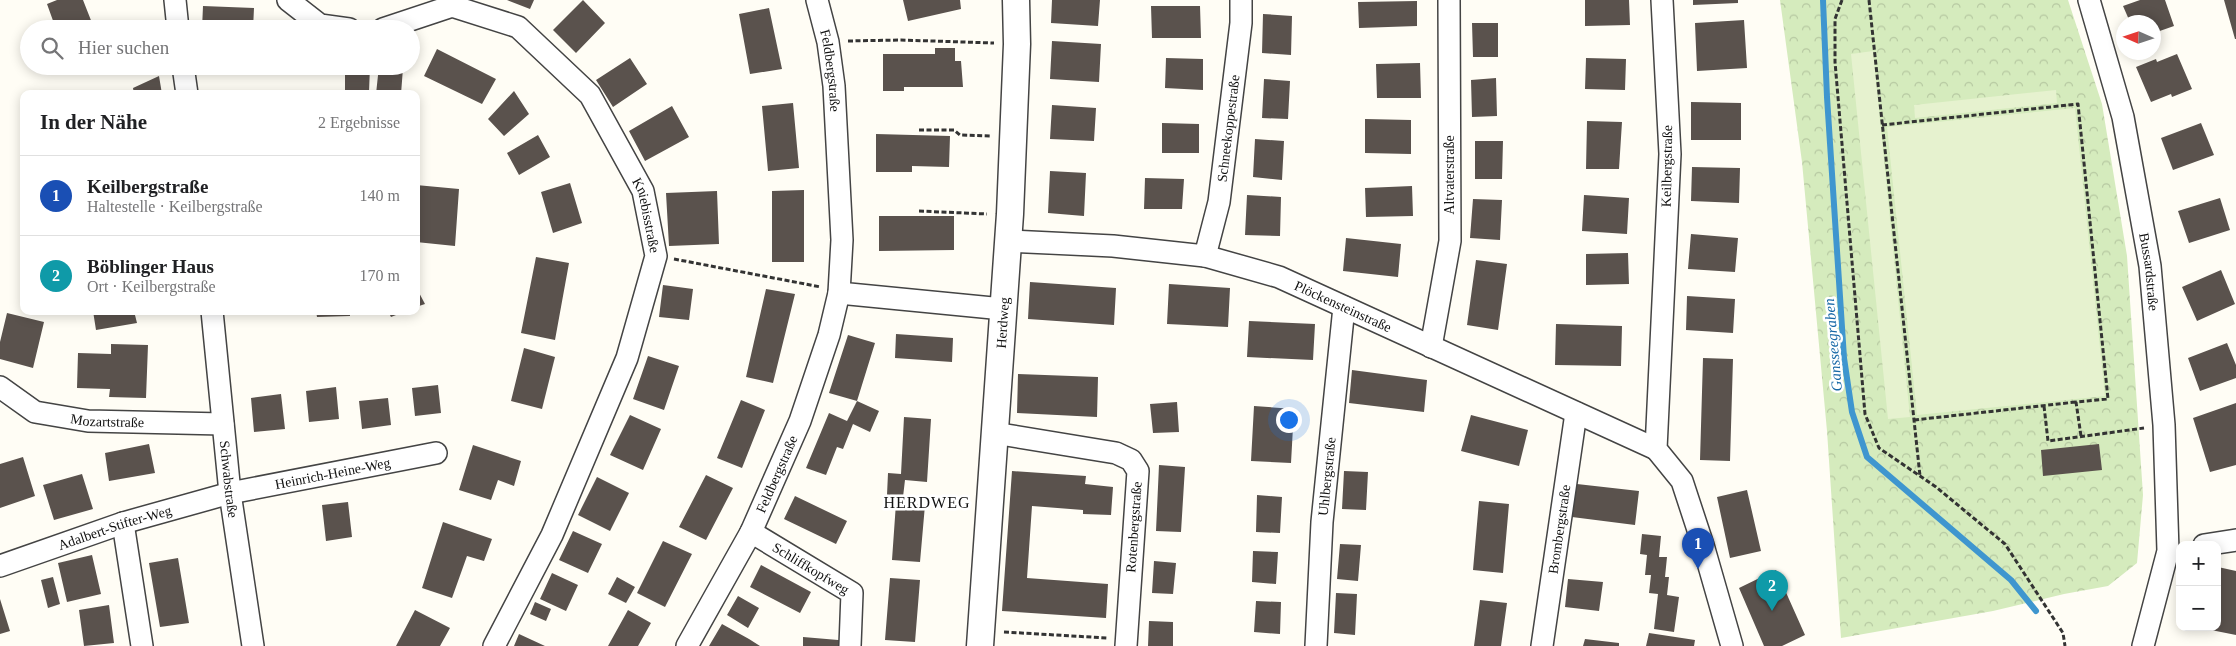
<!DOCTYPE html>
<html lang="de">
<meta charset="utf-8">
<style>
:root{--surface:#fff;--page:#f2f2f2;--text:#202124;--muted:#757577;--line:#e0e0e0;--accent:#b45309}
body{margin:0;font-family:"Times New Roman",serif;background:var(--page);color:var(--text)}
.controls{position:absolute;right:15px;bottom:15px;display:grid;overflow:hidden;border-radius:10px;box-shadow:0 2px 12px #0003}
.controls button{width:45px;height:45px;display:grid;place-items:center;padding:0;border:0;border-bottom:1px solid var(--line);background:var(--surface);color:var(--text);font:25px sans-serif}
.compass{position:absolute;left:2116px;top:15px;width:45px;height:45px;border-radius:50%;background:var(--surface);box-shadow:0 2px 12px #0003;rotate:273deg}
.you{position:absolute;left:1288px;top:419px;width:18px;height:18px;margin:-12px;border:4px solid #fff;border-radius:50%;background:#1a73e8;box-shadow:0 0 0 8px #1a73e833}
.badge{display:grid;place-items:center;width:32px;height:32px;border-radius:50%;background:var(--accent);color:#fff;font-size:16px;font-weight:700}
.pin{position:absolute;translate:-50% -41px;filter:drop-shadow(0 1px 2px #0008)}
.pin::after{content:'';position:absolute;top:26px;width:18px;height:15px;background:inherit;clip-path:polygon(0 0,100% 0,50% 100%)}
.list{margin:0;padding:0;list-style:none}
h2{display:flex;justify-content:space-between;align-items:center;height:65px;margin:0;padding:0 20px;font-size:21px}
h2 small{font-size:16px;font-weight:400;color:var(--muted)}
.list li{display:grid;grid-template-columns:32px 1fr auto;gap:15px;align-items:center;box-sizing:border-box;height:80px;padding:0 20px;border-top:1px solid var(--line)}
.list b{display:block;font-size:19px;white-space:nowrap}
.list p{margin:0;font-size:16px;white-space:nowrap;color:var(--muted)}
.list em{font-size:16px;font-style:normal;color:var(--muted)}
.icon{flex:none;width:28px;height:28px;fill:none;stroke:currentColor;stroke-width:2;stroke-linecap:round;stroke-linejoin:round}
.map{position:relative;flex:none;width:2236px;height:646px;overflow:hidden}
.search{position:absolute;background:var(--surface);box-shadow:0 2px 12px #0003;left:20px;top:20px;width:400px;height:55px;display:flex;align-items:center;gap:12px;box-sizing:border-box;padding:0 18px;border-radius:28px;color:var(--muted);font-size:19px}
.panel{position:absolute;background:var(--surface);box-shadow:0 2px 12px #0003;left:20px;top:90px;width:400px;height:225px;border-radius:10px}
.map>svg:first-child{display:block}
.park{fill:url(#park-crowns)}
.pitch{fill:#e6f2cf}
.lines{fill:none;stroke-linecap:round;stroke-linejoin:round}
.stream{stroke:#3f96cf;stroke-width:6}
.building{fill:#5a524d}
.minor-casing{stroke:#444;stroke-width:24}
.tertiary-casing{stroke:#444;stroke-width:29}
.path{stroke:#333;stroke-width:3;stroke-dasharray:5 2.5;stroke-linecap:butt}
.minor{stroke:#fff;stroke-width:21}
.tertiary{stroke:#fff;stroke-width:26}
.labels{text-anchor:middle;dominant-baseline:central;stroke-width:5;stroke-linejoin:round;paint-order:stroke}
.street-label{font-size:14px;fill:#111;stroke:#fff}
.water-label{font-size:15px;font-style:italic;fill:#1768a6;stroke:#fff}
.quarter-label{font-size:16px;letter-spacing:1px;fill:#111;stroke:#fff}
</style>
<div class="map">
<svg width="2236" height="646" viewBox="0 0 2236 646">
<defs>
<pattern id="park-crowns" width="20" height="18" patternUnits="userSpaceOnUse" patternTransform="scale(1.25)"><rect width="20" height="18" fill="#d5ebbd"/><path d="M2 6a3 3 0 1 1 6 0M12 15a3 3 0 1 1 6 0" fill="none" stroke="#b6c8a1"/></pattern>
</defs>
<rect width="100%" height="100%" fill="#fffdf5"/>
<!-- park -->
<path class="park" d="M 1780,0 L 2068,0 L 2102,104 L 2127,256 L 2143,495 L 2137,563 L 2108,586 L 2064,594 L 1993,611 L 1841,638 L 1827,431 L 1802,162 Z"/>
<!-- pitch -->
<path class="pitch" d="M 1873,51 L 1910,417 L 1888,419 L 1851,54 Z
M 2056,90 L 2057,103 L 1915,118 L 1914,105 Z
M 2075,108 L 2105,396 L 1917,415 L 1887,127 Z"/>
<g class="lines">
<!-- stream -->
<path class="stream" d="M 1823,0 L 1827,97 L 1844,358 L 1852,412 L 1867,457 L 2011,580 L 2036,611"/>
</g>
<!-- building -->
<path class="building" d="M 57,0 L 83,0 L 94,28 L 56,29 L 47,4 Z
M 507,0 L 534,0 L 530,9 Z
M 583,0 L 605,23 L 576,53 L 553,30 Z
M 903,0 L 960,0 L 961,9 L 908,21 Z
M 1052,0 L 1100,0 L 1098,26 L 1051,23 Z
M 1585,0 L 1629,0 L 1630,25 L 1585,26 Z
M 1693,0 L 1738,0 L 1738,3 L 1693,5 Z
M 2140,0 L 2165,0 L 2174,26 L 2154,33 L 2154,22 L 2130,22 L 2123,6 Z
M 2224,0 L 2236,0 L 2236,39 L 2235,39 Z
M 1417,1 L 1417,26 L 1359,28 L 1358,2 Z
M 203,6 L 254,8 L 253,29 L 202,29 Z
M 1151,6 L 1200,6 L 1201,38 L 1152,38 Z
M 769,8 L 782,69 L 750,74 L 739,14 Z
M 1263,14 L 1292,16 L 1291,55 L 1262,53 Z
M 1744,20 L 1747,68 L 1697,71 L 1695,23 Z
M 1472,23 L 1498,23 L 1498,57 L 1473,57 Z
M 1052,41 L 1101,44 L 1099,82 L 1050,79 Z
M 935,48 L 955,48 L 955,61 L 961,61 L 963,87 L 904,87 L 904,91 L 883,91 L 883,54 L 935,54 Z
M 437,49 L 496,79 L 482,104 L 424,76 Z
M 2177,54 L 2192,89 L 2172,97 L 2171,94 L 2151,102 L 2136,67 L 2156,59 L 2157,62 Z
M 630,58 L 647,84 L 613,107 L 596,80 Z
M 1166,58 L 1203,59 L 1203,90 L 1165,88 Z
M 1586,58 L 1626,59 L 1625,90 L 1585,89 Z
M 1420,63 L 1421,98 L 1377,98 L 1376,64 Z
M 282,66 L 314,66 L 312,74 Z
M 345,66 L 370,66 L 369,92 L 345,91 Z
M 379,66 L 403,68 L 401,94 L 376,94 Z
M 159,76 L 162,94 L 134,94 L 133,88 Z
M 1496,78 L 1497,116 L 1472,117 L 1471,80 Z
M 1264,79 L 1290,81 L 1288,119 L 1262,118 Z
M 514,91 L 529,114 L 504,136 L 488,119 Z
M 1691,102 L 1741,103 L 1741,140 L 1691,140 Z
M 793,103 L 799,168 L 768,171 L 762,106 Z
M 1052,105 L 1096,108 L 1094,141 L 1050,139 Z
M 672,106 L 689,137 L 645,161 L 629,131 Z
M 1365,119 L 1411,120 L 1411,154 L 1365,153 Z
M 1587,121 L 1622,122 L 1619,169 L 1586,169 Z
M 1162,123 L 1199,124 L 1199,153 L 1162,153 Z
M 2201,123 L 2214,155 L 2173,170 L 2161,138 Z
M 876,134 L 950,136 L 949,167 L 912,166 L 912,172 L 876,172 Z
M 538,135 L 550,157 L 519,175 L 507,153 Z
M 1255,139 L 1284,141 L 1282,180 L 1253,177 Z
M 1475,141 L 1503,141 L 1502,179 L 1475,179 Z
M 1692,167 L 1740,168 L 1739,203 L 1691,201 Z
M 1050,171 L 1086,173 L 1084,216 L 1048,213 Z
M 1145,178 L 1184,179 L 1182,209 L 1144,209 Z
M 570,183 L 582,223 L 553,233 L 541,192 Z
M 416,185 L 459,189 L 455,246 L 416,242 Z
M 1412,186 L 1413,216 L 1366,217 L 1365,188 Z
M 804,190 L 804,262 L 772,262 L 772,191 Z
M 717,191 L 719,244 L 669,246 L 666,193 Z
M 1247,195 L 1281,197 L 1280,236 L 1245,235 Z
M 1584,195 L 1629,198 L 1627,234 L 1582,231 Z
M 2220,198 L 2230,230 L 2189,243 L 2178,211 Z
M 1473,199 L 1502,200 L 1500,240 L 1470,238 Z
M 879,216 L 954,216 L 954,250 L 879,251 Z
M 1691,234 L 1738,238 L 1735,272 L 1688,269 Z
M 1346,238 L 1401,244 L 1398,277 L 1343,271 Z
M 1628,253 L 1629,284 L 1586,285 L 1586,254 Z
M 536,257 L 569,263 L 555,340 L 521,333 Z
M 1476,260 L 1507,264 L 1498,330 L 1467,325 Z
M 2221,270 L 2235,304 L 2197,321 L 2182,287 Z
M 1030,282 L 1116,288 L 1114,325 L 1028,319 Z
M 1169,284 L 1230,288 L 1228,327 L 1167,324 Z
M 663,285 L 693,289 L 689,320 L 659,317 Z
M 416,287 L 425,304 L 416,307 Z
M 766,289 L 795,294 L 773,383 L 746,377 Z
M 1687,296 L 1735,299 L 1733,333 L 1686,330 Z
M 93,311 L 134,311 L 137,323 L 96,330 Z
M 316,311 L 350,311 L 350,316 L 317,317 Z
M 388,311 L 406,311 L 391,317 Z
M 7,313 L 44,322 L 33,368 L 0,359 L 0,342 Z
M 1249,321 L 1315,324 L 1313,360 L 1247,357 Z
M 1556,324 L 1622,326 L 1621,366 L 1555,365 Z
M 896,334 L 953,338 L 952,362 L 895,358 Z
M 848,335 L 875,343 L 857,401 L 829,393 Z
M 2227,343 L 2236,365 L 2236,378 L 2200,391 L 2188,358 Z
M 111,344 L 148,345 L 146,398 L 109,397 L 110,389 L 77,388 L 78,353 L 111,354 Z
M 524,348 L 555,357 L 542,409 L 511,401 Z
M 648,356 L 679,366 L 664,410 L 633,399 Z
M 1703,358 L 1733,359 L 1730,461 L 1700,460 Z
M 1352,370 L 1427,380 L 1424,412 L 1349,403 Z
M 1018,374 L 1098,377 L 1097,417 L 1017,413 Z
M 438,385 L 441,413 L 415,416 L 412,388 Z
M 336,387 L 339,419 L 309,422 L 306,391 Z
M 281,394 L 285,429 L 254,432 L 251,398 Z
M 388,398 L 391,425 L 362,429 L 359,401 Z
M 741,400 L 765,410 L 742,468 L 717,458 Z
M 857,401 L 879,411 L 870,432 L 853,424 L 843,449 L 837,447 L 826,475 L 806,468 L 829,413 L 847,421 Z
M 1177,402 L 1179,432 L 1153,433 L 1150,404 Z
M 2236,403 L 2236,465 L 2210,472 L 2193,418 Z
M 1254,406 L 1294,409 L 1291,463 L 1251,461 Z
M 630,415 L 661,429 L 643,470 L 610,455 Z
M 1471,415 L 1528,430 L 1519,466 L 1461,451 Z
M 904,417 L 931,419 L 927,482 L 905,480 L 903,497 L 887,495 L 888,473 L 901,474 Z
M 149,444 L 155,473 L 109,481 L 105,453 Z
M 2099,444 L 2102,470 L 2043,476 L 2041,450 Z
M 473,445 L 521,461 L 514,486 L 498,480 L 491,500 L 459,490 Z
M 23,457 L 35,496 L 0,508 L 0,464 Z
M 1159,465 L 1185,467 L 1181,532 L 1156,531 Z
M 1012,471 L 1086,476 L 1085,484 L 1113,487 L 1111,515 L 1083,514 L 1083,510 L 1032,506 L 1027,578 L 1108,584 L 1106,618 L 1002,611 Z
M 1344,471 L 1368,472 L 1366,510 L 1342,509 Z
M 82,474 L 93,509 L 54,520 L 43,485 Z
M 706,475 L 733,488 L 706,540 L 679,527 Z
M 597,477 L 629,493 L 610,531 L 578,515 Z
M 1577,484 L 1639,491 L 1635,525 L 1572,517 Z
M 1747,490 L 1761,551 L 1730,558 L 1717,497 Z
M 1257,495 L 1282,497 L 1280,533 L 1256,532 Z
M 795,496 L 847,521 L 836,544 L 784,519 Z
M 1479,501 L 1509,504 L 1503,573 L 1473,570 Z
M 348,502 L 352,537 L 326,541 L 322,505 Z
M 896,503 L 925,505 L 920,562 L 892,560 Z
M 443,522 L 492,539 L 484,561 L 467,556 L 452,598 L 422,588 Z
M 573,531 L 602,544 L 588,573 L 559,560 Z
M 1642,534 L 1661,536 L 1659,557 L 1667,557 L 1665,577 L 1669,577 L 1667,595 L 1679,597 L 1674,632 L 1654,629 L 1658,594 L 1649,593 L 1651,575 L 1645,575 L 1647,555 L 1640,554 Z
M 663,541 L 692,554 L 665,607 L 637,593 Z
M 1340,544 L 1361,545 L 1358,581 L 1337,579 Z
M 1253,551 L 1278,552 L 1276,584 L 1252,582 Z
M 92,555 L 101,594 L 67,602 L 58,563 Z
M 178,558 L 189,623 L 160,627 L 149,563 Z
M 1154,561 L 1176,563 L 1173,594 L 1152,593 Z
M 761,565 L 811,592 L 800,613 L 750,587 Z
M 2218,567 L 2236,571 L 2236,635 L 2206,629 L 2206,627 L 2217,627 Z
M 1776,570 L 1805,635 L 1782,646 L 1764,646 L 1739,588 Z
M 552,573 L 578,585 L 566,611 L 540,599 Z
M 53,577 L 60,604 L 48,608 L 41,580 Z
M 617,577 L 635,587 L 626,603 L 608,594 Z
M 890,578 L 920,580 L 915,642 L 885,640 Z
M 1568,579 L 1603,582 L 1599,611 L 1565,607 Z
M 1336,593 L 1357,594 L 1355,635 L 1334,633 Z
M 738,596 L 759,608 L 748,628 L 727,615 Z
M 0,599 L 10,631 L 0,634 Z
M 1480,600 L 1507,603 L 1501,646 L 1474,646 Z
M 1256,601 L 1281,602 L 1280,634 L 1254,632 Z
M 535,602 L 551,609 L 546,621 L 530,614 Z
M 109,605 L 114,643 L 84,646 L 79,610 Z
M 415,610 L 450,628 L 440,646 L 396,646 Z
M 628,610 L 651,623 L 638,646 L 608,646 Z
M 1149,621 L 1173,622 L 1173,646 L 1148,646 Z
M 722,624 L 749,639 L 760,646 L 709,646 Z
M 1649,633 L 1695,640 L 1694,646 L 1646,646 Z
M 519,634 L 545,646 L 514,646 Z
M 803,637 L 850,641 L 849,646 L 803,646 Z
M 1585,639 L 1619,643 L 1619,646 L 1583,646 Z"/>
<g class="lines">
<!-- minor casing -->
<g class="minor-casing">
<g id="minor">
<path d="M 175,0 L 178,29"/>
<path d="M 288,0 L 320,25 L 349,29"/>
<path id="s1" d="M 817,0 L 828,42 L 834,86 L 842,240 L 839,293 L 1003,309"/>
<path d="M 1662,0 L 1670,154 L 1656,449 L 1682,481 L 1703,545 L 1732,646"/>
<path id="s2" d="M 2089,0 L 2123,117 L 2150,266 L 2164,425 L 2168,551 L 2143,646"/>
<path id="s3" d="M 383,29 L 452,6 L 518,27 L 590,95 L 643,191 L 656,256 L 627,358 L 552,535 L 494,646"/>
<path d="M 183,66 L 187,94"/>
<path id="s4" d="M 1008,241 L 1113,246 L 1205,256 L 1279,277 L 1656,449"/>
<path id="s5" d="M 1205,256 L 1219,202 L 1241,23 L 1241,0"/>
<path id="s6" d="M 212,311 L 230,493 L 253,646"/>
<path d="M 1431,347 L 1450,241 L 1449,0"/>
<path id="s7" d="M 0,387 L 35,412 L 88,421 L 223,424"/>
<path d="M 994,433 L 1116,453 L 1131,460 L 1138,471 L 1126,646"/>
<path d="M 123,523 L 142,646"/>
<path id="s8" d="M 751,532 L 852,593 L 850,646"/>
<path d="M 2204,545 L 2236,540"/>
<path id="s9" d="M 0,566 L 123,523 L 230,493 L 436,453"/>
<path id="s10" d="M 687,646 L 751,532 L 800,421 L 829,335 L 839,293"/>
<path id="s11" d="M 1316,646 L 1322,522 L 1344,307"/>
<path id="s12" d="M 1542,646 L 1576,413"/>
</g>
</g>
<!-- tertiary casing -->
<g class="tertiary-casing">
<g id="tertiary">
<path id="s13" d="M 980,646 L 1010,214 L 1017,44 L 1016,0"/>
</g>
</g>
<!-- path -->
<path class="path" d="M 1842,0 L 1835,19 L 1835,62 L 1865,414 L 1879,448 L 1936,487 L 2005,544 L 2063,633 L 2065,646
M 1869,0 L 1920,476
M 848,41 L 901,40 L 994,43
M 1882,125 L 2078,104 L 2108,399 L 2076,402 L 2081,436
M 919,130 L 954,130 L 960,135 L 991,136
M 919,211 L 987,214
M 674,259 L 821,287
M 2044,406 L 2048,441 L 2144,428
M 1914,420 L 2076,402
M 1004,632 L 1107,638"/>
<!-- minor -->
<use href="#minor" class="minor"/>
<!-- tertiary -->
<use href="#tertiary" class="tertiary"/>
</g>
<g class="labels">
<!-- street labels -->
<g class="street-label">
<text stroke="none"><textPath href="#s1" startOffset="72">Feldbergstraße</textPath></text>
<text stroke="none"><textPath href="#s5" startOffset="130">Schneekoppestraße</textPath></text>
<text transform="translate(1667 166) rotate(-89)">Keilbergstraße</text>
<text transform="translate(1449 175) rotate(-90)">Altvaterstraße</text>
<text stroke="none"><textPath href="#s3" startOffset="375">Kniebisstraße</textPath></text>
<text stroke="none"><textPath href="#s2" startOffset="279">Bussardstraße</textPath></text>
<text stroke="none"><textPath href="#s4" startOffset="345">Plöckensteinstraße</textPath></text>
<text stroke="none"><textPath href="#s13" startOffset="324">Herdweg</textPath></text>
<text stroke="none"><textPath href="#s7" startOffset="116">Mozartstraße</textPath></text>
<text stroke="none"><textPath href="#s9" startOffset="346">Heinrich-Heine-Weg</textPath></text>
<text stroke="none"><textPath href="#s10" startOffset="194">Feldbergstraße</textPath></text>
<text stroke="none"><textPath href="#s11" startOffset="170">Uhlbergstraße</textPath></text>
<text stroke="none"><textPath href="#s6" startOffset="169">Schwabstraße</textPath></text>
<text transform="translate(1134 527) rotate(-86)">Rotenbergstraße</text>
<text stroke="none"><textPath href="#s9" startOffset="121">Adalbert-Stifter-Weg</textPath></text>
<text stroke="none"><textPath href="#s12" startOffset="118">Brombergstraße</textPath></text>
<text stroke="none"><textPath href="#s8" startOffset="70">Schliffkopfweg</textPath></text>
</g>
<!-- water labels -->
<g class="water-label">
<text transform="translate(1833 345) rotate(-95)">Gansseegraben</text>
</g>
<!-- quarter labels -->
<g class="quarter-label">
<text x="927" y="502">HERDWEG</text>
</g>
</g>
</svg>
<div class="controls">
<button>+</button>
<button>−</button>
</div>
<svg class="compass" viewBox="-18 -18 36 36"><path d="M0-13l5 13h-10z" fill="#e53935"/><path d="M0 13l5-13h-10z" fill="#757577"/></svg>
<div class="you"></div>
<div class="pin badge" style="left:1698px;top:569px;background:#1a4fb4">1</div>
<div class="pin badge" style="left:1772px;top:611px;background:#0f9aa8">2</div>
<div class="search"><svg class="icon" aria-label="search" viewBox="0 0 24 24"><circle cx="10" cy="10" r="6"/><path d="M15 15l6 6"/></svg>Hier suchen</div>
<section class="panel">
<h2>In der Nähe<small>2 Ergebnisse</small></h2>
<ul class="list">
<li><span class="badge" style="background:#1a4fb4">1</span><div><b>Keilbergstraße</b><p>Haltestelle · Keilbergstraße</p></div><em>140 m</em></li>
<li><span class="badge" style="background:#0f9aa8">2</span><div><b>Böblinger Haus</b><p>Ort · Keilbergstraße</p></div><em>170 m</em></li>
</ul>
</section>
</div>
